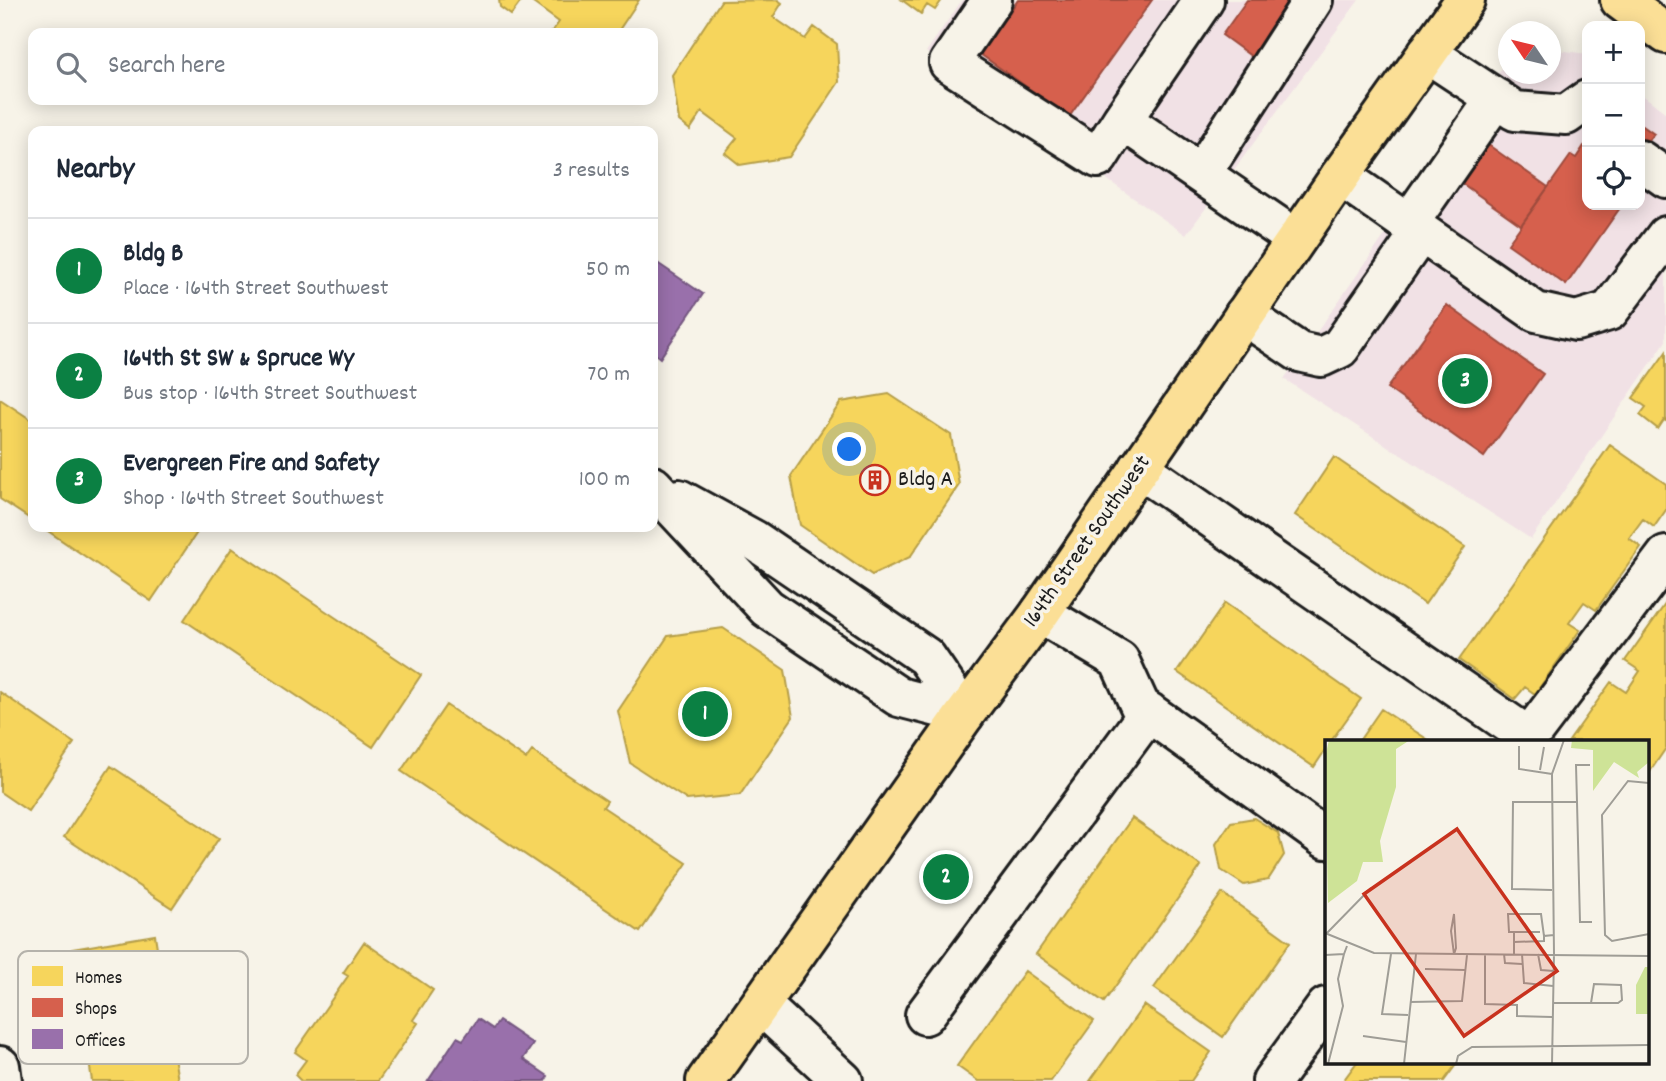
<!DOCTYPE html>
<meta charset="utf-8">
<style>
:root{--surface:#fff;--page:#f2f2f3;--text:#1f2937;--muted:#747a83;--line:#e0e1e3;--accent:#0b8043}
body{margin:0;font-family:Dekko,sans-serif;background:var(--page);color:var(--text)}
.controls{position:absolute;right:21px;top:21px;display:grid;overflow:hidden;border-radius:14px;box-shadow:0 4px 18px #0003}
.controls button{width:63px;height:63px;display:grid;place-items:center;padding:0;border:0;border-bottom:2px solid var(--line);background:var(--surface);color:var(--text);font:35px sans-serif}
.compass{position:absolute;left:1498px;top:21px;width:63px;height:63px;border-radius:50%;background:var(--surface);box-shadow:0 4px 18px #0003;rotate:305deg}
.you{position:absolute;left:850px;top:450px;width:24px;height:24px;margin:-18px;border:5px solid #fff;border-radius:50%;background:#1a73e8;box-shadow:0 0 0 10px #1a73e833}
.badge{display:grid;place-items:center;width:46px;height:46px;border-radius:50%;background:var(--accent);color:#fff;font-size:23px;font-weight:700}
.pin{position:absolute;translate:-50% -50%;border:4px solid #fff;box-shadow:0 2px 7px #0006}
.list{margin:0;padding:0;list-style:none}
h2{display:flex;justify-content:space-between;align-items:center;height:91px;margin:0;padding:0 28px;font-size:30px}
h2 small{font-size:23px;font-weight:400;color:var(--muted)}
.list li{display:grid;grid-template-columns:46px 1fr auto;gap:21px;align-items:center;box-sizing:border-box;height:105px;padding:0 28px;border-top:2px solid var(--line)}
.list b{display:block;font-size:26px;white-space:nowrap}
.list p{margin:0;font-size:23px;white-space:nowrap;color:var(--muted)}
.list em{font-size:23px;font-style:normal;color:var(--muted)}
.icon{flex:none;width:38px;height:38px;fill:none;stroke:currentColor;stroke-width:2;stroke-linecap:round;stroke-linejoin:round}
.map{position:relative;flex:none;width:1666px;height:1081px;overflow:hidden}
.search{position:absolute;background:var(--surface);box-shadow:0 4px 18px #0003;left:28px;top:28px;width:630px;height:77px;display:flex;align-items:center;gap:18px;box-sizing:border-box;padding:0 24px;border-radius:14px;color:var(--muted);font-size:26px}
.panel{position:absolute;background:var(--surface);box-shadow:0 4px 18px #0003;left:28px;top:126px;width:630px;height:406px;border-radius:14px}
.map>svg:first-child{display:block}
.built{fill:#f1e1e5}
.homes{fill:#f6d55c;stroke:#b59e49;stroke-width:2}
.shops{fill:#d6604d;stroke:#9e4c3e;stroke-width:2}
.offices{fill:#9970ab;stroke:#745780;stroke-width:2}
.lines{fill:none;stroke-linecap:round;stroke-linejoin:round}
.minor-casing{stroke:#1c1c1c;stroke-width:44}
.major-casing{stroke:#1c1c1c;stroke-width:44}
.minor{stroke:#f7f3e8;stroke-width:38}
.major{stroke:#fbdf96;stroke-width:38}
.labels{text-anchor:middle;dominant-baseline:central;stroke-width:7;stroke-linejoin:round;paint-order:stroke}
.poi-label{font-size:23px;fill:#1c1c1c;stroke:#f7f3e8;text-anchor:start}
.street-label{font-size:23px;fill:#1c1c1c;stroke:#f7f3e8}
.inset-road{fill:none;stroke:#9f9d96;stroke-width:2}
.view{fill:#c8321e;fill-opacity:0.15;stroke:#c8321e;stroke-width:3.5}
.inset-edge{fill:none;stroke:#1c1c1c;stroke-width:3.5}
.key{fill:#f7f3e8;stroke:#b5b2ab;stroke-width:2}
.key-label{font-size:19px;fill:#1c1c1c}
</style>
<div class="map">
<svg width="1666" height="1081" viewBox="0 0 1666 1081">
<rect width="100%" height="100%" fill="#f7f3e8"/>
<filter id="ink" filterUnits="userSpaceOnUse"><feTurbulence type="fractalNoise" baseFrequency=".0143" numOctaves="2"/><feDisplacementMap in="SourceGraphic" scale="14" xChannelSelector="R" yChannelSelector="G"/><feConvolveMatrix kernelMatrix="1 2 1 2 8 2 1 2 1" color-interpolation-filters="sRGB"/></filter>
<g filter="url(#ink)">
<!-- built -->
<path class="built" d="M 962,0 L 1359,0 L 1186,235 L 926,52 Z
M 1551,49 L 1587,54 L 1587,205 L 1640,205 L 1640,93 L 1666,113 L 1666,341 L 1531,539 L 1284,379 L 1503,67 L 1508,64 L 1508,74 L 1550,74 Z"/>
<!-- homes -->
<path class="homes" d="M 499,0 L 522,0 L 511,15 L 500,7 Z
M 529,0 L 639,0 L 617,33 L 551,33 L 559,22 Z
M 778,0 L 782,3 L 773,17 L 805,39 L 814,27 L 837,44 L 839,82 L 789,157 L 740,165 L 725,153 L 737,138 L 702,112 L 690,130 L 679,121 L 672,75 L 721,1 Z
M 902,0 L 942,0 L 935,10 L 927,5 L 921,14 Z
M 1666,352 L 1666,421 L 1664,420 L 1658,429 L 1640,415 L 1646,407 L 1633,398 Z
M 889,394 L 951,435 L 959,485 L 910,557 L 872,575 L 800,525 L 791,476 L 841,402 Z
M 0,399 L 33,421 L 33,521 L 0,499 Z
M 1610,445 L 1666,484 L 1666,510 L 1654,527 L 1643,519 L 1629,538 L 1641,547 L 1596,610 L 1584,602 L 1569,623 L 1580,630 L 1535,694 L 1525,687 L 1515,699 L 1459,660 Z
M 1334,457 L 1465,547 L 1425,604 L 1295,515 Z
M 42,527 L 191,527 L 198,531 L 151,601 Z
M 232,548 L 421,675 L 373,747 L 184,620 Z
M 1225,603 L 1361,699 L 1331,741 L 1326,741 L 1326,749 L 1314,767 L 1177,672 Z
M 1666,603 L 1666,748 L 1647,776 L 1647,741 L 1569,741 L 1611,682 L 1626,692 L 1640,671 L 1625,661 Z
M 723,628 L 785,670 L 793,717 L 740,795 L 687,800 L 630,763 L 618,711 L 668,636 Z
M 0,692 L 74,743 L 28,811 L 0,792 Z
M 446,705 L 526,759 L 532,751 L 607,801 L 603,807 L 687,863 L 640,932 L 401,771 Z
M 1381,709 L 1430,741 L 1359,741 Z
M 111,766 L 219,838 L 172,908 L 64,837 Z
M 1132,818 L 1201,866 L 1104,1002 L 1036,954 Z
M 1254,818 L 1278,833 L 1284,855 L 1268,880 L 1244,885 L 1221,870 L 1216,844 L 1231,822 Z
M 1222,893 L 1290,942 L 1223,1037 L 1154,988 Z
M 155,935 L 178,1081 L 92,1081 L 72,949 Z
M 364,942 L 433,990 L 413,1020 L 418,1023 L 378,1081 L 301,1081 L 295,1075 L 306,1060 L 295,1052 L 348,976 L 343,973 Z
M 1025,971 L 1094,1021 L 1051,1081 L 978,1081 L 957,1066 Z
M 1144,1005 L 1211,1052 L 1191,1081 L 1090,1081 Z
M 1357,1062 L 1458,1062 L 1444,1081 L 1343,1081 Z"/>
<!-- shops -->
<path class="shops" d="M 1018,0 L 1152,0 L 1069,117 L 980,54 Z
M 1247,0 L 1298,0 L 1255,59 L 1222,35 Z
M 1640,124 L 1654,134 L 1642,150 L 1640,148 Z
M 1487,144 L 1548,187 L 1521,225 L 1460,182 Z
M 1584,146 L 1587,148 L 1587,205 L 1622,205 L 1566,285 L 1508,244 L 1571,155 L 1576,158 Z
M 1447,305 L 1543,374 L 1484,457 L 1387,388 Z"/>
<!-- offices -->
<path class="offices" d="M 653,260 L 703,294 L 660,358 L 653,352 Z
M 478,1019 L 493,1029 L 499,1021 L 533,1044 L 523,1059 L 548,1076 L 545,1081 L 428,1081 L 457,1037 L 463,1040 Z"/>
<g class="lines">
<!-- minor casing -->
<g class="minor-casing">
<path id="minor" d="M 992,0 L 949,63 L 1098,158 L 1122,120
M 1204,0 L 1122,120 L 1296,239
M 1427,53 L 1515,111 L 1566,115 L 1587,100
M 1640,160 L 1666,178
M 1201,174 L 1313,0
M 1340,176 L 1536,312 L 1576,321 L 1609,311 L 1666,236
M 1409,223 L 1496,98
M 1244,315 L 1299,352 L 1321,357 L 1340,348 L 1421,232
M 1139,468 L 1529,737 L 1666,556
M 653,486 L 767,608 L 899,697 L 965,714
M 679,499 L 754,540 L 926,657 L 965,714
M 1040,613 L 1119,660 L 1140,706 L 1326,839
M 761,1005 L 843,1081
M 925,1015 L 1149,712
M 0,1066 L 2,1081
M 1272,1081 L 1326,1007"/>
</g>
<!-- major casing -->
<g class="major-casing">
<path id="major" d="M 1620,0 L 1666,34
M 706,1081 L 965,714 L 1040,613 L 1340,176 L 1465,0"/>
</g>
<!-- minor -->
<use href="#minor" class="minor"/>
<!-- major -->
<use href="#major" class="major"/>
</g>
</g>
<!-- icons -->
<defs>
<g id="building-ring" transform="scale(1.575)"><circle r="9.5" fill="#f7f3e8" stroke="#c8321e" stroke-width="1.5"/><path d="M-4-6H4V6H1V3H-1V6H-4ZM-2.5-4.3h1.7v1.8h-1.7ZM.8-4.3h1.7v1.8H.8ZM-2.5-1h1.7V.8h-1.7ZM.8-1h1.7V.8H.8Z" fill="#c8321e"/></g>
</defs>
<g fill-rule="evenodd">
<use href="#building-ring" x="875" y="480"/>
</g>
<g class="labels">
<!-- poi labels -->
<g class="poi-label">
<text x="898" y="480">Bldg A</text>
</g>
<!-- street labels -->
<g class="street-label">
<text transform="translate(1088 542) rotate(-55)">164th Street Southwest</text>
</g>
</g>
<!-- overview -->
<g transform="translate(1325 740)">
<rect width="324" height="324" fill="#f7f3e8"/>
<path d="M 4,0 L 85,0 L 71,9 L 71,47 L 55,101 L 58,122 L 38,122 L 32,141 L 3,163 L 0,18 ZM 247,0 L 324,0 L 324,22 L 312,32 L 314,38 L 289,22 L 268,51 L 268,10 L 246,8 ZM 320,227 L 324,227 L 324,274 L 311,274 L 311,245 Z" fill="#cee397"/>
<path class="inset-road" d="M 194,6 L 194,29 L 227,34M 215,30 L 219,7M 324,43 L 303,41 L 277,75 L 280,195 L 287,201 L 324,194M 252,62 L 251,25 L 265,25M 227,150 L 187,149 L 188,62 L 252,62 L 255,182 L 267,182M 129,174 L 131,208 L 129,214 L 126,191 ZM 189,192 L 184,192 L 183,174 L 216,174 L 219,196M 0,193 L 49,213 L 324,216M 1,194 L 46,148M 189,202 L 219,201 L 219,196 L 229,195M 66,214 L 57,274 L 83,275M 160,214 L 160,264 L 192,265 L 192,276 L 227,277M 179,214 L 180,223 L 197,224M 189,214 L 189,192 L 215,192M 197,214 L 199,243 L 228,246M 213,214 L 216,230 L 229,231M 229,214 L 227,34 L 239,0M 0,215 L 19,214 L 22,206M 100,229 L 140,230M 85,262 L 137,261 L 142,215M 228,263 L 293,263 L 297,260 L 296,245 L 269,244 L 266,263M 38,296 L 81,302M 3,324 L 18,266 L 13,239 L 19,214M 79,324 L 91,214M 131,324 L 133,316 L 147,307 L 324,305M 227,324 L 229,214"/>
<path class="view" d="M 132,89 L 232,231 L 139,296 L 39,154 Z"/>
<rect width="324" height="324" class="inset-edge"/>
</g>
<!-- legend -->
<rect x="18" y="951" width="230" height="113" rx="10" class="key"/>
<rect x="32" y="966" width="31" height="20" fill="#f6d55c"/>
<rect x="32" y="998" width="31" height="19" fill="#d6604d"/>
<rect x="32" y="1029" width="31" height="20" fill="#9970ab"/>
<g class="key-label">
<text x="75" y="983">Homes</text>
<text x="75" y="1014">Shops</text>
<text x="75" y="1046">Offices</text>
</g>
</svg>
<div class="controls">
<button>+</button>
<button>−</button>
<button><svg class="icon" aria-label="locate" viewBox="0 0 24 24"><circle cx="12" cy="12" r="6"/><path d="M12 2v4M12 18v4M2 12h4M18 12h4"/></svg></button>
</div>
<svg class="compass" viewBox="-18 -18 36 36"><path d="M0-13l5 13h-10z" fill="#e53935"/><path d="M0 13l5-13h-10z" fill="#747a83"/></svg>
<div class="you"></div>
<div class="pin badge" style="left:705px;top:714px">1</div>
<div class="pin badge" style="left:946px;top:877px">2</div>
<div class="pin badge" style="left:1465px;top:381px">3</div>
<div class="search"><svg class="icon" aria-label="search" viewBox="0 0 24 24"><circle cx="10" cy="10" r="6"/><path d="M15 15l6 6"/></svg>Search here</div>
<section class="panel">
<h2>Nearby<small>3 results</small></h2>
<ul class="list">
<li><span class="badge">1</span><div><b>Bldg B</b><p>Place · 164th Street Southwest</p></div><em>50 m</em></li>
<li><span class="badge">2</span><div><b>164th St SW &amp; Spruce Wy</b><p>Bus stop · 164th Street Southwest</p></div><em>70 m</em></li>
<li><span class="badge">3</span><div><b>Evergreen Fire and Safety</b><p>Shop · 164th Street Southwest</p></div><em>100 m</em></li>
</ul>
</section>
</div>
